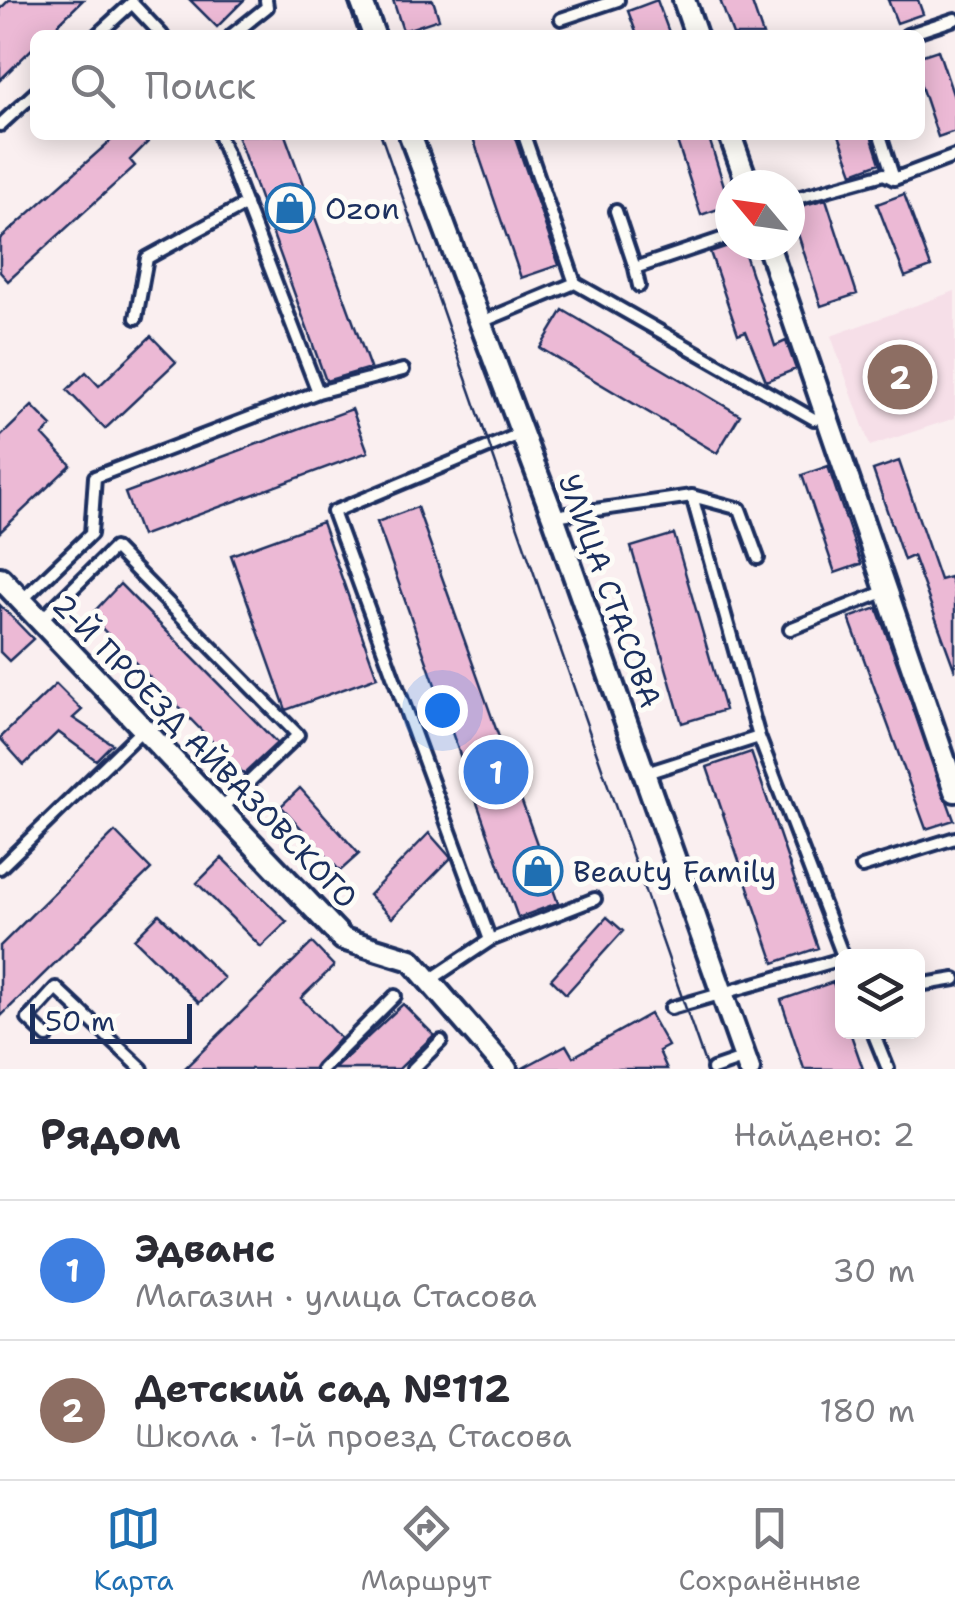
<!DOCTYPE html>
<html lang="ru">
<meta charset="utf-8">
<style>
:root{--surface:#fff;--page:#f2f2f3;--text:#2b2b33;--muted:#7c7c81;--line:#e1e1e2;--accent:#1f6fb2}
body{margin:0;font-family:"Shantell Sans",sans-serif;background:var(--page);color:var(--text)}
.controls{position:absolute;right:30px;bottom:30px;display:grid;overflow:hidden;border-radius:15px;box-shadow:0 5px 25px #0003}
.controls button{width:90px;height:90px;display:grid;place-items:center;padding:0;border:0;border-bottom:2px solid var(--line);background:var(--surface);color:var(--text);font:50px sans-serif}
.compass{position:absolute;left:715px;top:170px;width:90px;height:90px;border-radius:50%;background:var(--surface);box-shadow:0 5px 25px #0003;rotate:299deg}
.scale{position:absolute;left:30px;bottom:25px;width:162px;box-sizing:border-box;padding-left:10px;border:5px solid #1b2f5e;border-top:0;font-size:28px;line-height:35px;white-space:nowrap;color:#1b2f5e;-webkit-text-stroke:8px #fdfcf7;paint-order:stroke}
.you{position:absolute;left:442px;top:710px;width:35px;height:35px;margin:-25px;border:8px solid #fff;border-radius:50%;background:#1a73e8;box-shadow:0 0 0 15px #1a73e833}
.badge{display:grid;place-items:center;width:65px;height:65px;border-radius:50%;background:var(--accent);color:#fff;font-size:32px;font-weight:700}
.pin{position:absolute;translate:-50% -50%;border:5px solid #fff;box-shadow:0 2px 10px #0006}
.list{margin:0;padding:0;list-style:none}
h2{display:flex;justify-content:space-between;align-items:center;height:130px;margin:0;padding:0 40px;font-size:42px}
h2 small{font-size:32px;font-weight:400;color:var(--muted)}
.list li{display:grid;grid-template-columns:65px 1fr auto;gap:30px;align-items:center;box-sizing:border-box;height:140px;padding:0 40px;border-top:2px solid var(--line)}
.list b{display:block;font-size:38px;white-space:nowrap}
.list p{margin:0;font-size:32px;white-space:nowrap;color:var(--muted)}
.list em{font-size:32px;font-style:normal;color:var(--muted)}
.icon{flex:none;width:55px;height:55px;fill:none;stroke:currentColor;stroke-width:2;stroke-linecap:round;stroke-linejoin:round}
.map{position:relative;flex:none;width:955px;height:1069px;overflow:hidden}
.search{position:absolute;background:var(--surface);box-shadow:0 5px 25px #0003;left:30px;right:30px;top:30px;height:110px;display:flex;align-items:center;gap:25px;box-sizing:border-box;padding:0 35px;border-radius:15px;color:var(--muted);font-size:38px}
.sheet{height:410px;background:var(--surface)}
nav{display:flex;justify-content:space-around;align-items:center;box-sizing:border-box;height:140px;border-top:2px solid var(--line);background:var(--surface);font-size:28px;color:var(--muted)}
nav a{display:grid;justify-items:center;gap:5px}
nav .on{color:var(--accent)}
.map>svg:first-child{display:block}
.built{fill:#f6dfe8}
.building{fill:#ecb9d5;stroke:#1b2f5e;stroke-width:2.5}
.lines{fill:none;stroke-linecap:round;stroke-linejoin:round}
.service-casing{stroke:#1b2f5e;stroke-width:18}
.minor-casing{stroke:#1b2f5e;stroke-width:28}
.service{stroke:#fdfcf7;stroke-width:10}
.minor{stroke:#fdfcf7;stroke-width:20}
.tram{stroke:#1b2f5e;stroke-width:2.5}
.labels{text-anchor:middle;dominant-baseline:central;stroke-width:10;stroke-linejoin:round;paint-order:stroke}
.poi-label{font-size:30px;fill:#1b2f5e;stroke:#fdfcf7;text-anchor:start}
.street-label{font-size:30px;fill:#1b2f5e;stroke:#fdfcf7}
</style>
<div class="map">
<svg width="955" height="1069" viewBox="0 0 955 1069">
<rect width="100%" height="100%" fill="#faeff0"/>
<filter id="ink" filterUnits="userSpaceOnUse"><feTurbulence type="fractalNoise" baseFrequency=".01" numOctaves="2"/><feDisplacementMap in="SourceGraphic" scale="20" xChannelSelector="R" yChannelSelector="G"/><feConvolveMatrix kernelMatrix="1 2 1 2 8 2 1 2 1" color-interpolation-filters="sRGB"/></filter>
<g filter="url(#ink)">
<!-- built -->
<path class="built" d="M 955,291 L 955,418 L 870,446 L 831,336 Z"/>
<!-- building -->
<path class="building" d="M 9,0 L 83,0 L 47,35 L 35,35 L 35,46 L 0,80 L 0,9 Z
M 190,0 L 244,0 L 217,27 Z
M 393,0 L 433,0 L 439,19 L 403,31 Z
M 657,0 L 670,35 L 637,35 L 628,11 Z
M 720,0 L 751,0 L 763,35 L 733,35 Z
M 888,0 L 918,0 L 923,14 L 897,23 Z
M 938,50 L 955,100 L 955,131 L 938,137 L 920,83 L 920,56 Z
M 117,135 L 155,135 L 130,160 L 135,166 L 8,281 L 0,272 L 0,239 Z
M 237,135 L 285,135 L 370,368 L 326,381 Z
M 472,135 L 514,135 L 559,265 L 521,278 Z
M 675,135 L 708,135 L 730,205 L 701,215 Z
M 839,135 L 871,135 L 880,163 L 853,173 Z
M 904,194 L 931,267 L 905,277 L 877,204 Z
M 826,199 L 857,294 L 821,306 L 790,209 Z
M 731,245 L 742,245 L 775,346 L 786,341 L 796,369 L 766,381 L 746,331 L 738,334 L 710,252 Z
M 563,310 L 740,415 L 717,453 L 540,348 Z
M 151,336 L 176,362 L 105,429 L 67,390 L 86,372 L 99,386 Z
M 911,349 L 925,392 L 904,400 L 890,357 Z
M 32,406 L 52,426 L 43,435 L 71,465 L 0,532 L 0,437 Z
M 352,409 L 368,452 L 141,536 L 125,493 Z
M 899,461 L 940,580 L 950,577 L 955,593 L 955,671 L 913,556 L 904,560 L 873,470 Z
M 828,466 L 861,564 L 835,573 L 802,475 Z
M 417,507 L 558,903 L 518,918 L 377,522 Z
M 322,522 L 377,677 L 286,710 L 231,555 Z
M 674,534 L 725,710 L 682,723 L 631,547 Z
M 120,584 L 277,743 L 244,774 L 90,616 Z
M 0,605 L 33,639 L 9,661 L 0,652 Z
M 877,608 L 954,820 L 926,829 L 849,618 Z
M 56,684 L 82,710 L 73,718 L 112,744 L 96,760 L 58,732 L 24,765 L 0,738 Z
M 751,752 L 818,948 L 774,963 L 707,767 Z
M 300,788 L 359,854 L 340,871 L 281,806 Z
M 115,832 L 151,869 L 0,1017 L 0,946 Z
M 429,833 L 451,858 L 392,918 L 369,895 Z
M 222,858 L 287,922 L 261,947 L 197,883 Z
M 159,914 L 224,978 L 199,1003 L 134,939 Z
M 607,917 L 623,931 L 566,994 L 551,979 Z
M 312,943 L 334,966 L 301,998 L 340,1038 L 313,1069 L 184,1069 Z
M 833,982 L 842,1009 L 842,1032 L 850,1032 L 863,1069 L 804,1069 L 781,1000 Z
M 403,1004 L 434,1035 L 399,1069 L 334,1069 Z
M 650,1014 L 668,1046 L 659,1051 L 667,1069 L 521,1069 L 566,1045 L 573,1057 Z"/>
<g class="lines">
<!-- service casing -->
<g class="service-casing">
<path id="service" d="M 561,19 L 618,0
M 97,35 L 132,3 L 162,35
M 232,35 L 267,7 L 266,0
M 907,35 L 955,19
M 0,125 L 35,93
M 524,135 L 575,283
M 880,135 L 894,179
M 790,200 L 884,174 L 894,179 L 955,156
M 616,211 L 635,268
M 639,286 L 635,268 L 730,236
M 136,318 L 147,258 L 246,204
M 479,323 L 575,283 L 814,419 L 828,415
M 318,392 L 403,370
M 692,496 L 740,509 L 758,558
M 554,516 L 692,496 L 759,737 L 643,774
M 21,601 L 91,534 L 95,477 L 318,392 L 219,135
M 40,621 L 114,548 L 298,735 L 221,809
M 790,629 L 886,591
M 759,737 L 843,956
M 862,867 L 955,838
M 0,868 L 143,729
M 490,940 L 595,899
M 430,980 L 490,940 L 333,512 L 522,433
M 918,985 L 955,979
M 671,1008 L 842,959
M 873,1032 L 888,1069
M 47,1037 L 28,1019 L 56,988 L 142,1069
M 322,1069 L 395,996
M 413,1069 L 441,1041
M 713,1069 L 745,1058"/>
</g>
<!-- minor casing -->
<g class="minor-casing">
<path id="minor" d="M 361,0 L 374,35
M 684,0 L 696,35
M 410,135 L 553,516 L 749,1069
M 730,135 L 748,185
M 768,245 L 955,791
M 0,578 L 343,939 L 411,960 L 506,1069"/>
</g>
<!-- service -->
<use href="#service" class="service"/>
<!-- minor -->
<use href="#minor" class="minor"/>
<!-- tram -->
<path class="tram" d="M 347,0 L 359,35
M 381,135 L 707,1069"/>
</g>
</g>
<!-- icons -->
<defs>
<g id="shop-ring" transform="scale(2.5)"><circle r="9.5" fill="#fdfcf7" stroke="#1f6fb2" stroke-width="1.5"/><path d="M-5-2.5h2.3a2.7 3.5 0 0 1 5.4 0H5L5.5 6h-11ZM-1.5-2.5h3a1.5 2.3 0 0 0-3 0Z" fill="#1f6fb2"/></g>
</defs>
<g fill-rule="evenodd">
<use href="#shop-ring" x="290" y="208"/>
<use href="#shop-ring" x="538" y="871"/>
</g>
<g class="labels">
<!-- poi labels -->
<g class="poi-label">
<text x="325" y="208">Ozon</text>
<text x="573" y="871">Beauty Family</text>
</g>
<!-- street labels -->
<g class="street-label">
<text transform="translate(610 591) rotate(70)">УЛИЦА СТАСОВА</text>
<text transform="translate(205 751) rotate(46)">2-Й ПРОЕЗД АЙВАЗОВСКОГО</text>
</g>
</g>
</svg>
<div class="controls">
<button><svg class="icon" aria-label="layers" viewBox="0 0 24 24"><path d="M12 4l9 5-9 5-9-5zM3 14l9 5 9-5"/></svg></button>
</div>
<svg class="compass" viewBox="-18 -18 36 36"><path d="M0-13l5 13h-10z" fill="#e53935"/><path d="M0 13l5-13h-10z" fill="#7c7c81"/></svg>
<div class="scale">50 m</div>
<div class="you"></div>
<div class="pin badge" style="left:496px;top:772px;background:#3f7fe0">1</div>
<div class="pin badge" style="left:900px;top:377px;background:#8d6e63">2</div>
<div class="search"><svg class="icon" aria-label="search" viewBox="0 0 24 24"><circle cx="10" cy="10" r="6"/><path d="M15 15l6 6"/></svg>Поиск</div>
</div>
<section class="sheet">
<h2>Рядом<small>Найдено: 2</small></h2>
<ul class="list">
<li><span class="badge" style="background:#3f7fe0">1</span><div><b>Эдванс</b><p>Магазин · улица Стасова</p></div><em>30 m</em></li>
<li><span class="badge" style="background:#8d6e63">2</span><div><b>Детский сад №112</b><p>Школа · 1-й проезд Стасова</p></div><em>180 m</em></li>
</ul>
</section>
<nav>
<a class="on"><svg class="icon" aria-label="map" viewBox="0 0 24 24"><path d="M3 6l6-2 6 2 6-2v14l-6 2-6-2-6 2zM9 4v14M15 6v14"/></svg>Карта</a>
<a><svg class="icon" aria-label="directions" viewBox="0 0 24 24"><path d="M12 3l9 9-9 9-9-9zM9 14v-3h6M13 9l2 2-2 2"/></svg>Маршрут</a>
<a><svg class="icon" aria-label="saved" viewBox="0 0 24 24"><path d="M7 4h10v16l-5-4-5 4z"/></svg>Сохранённые</a>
</nav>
